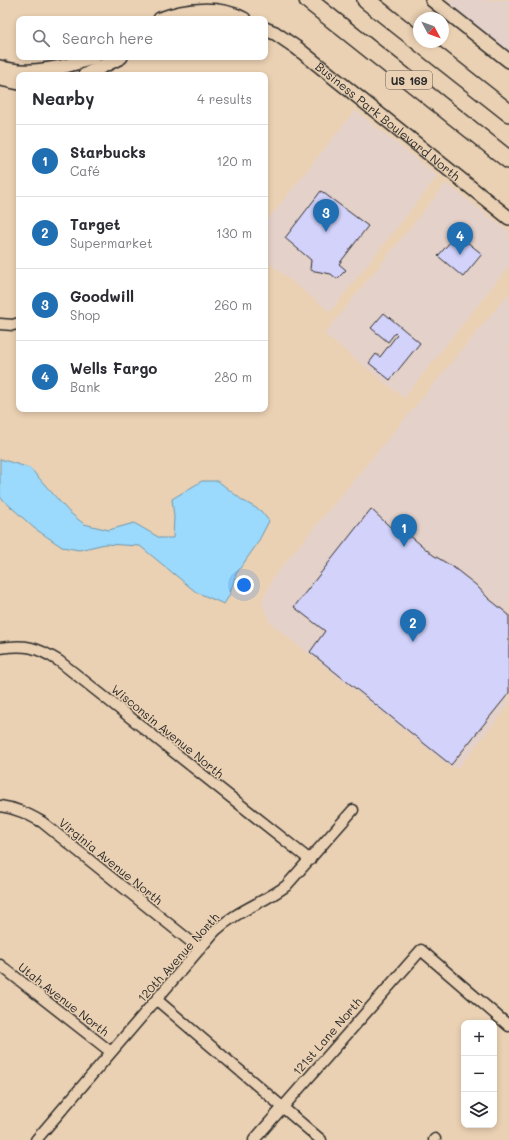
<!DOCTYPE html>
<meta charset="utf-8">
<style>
:root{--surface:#fff;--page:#f2f2f3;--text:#2b2b33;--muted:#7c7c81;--line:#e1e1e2;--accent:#1f6fb2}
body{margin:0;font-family:Mali,sans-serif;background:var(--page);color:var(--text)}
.controls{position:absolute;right:12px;bottom:12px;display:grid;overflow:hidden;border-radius:8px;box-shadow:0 2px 6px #0003}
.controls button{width:36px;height:36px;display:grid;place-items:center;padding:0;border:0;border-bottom:1px solid var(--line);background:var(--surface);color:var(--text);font:20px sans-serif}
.compass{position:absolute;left:413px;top:12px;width:36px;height:36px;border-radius:50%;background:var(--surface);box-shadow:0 2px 6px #0003;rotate:131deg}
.you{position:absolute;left:244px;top:585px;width:14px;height:14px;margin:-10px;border:3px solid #fff;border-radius:50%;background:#1a73e8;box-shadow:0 0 0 6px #1a73e833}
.badge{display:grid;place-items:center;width:26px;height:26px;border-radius:50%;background:var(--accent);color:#fff;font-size:13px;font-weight:700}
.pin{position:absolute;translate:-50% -33px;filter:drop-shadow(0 1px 2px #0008)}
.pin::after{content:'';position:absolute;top:21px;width:14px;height:12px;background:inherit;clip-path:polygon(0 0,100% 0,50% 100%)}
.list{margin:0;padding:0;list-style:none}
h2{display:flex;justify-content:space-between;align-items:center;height:52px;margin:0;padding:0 16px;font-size:17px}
h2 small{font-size:13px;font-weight:400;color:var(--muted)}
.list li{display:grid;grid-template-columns:26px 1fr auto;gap:12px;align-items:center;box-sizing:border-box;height:72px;padding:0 16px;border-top:1px solid var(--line)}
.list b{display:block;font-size:15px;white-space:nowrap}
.list p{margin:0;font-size:13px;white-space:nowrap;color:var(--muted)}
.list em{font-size:13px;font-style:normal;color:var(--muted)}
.icon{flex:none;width:22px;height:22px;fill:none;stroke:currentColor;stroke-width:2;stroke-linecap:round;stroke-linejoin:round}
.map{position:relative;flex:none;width:509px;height:1140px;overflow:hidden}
.search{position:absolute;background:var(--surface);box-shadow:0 2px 6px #0003;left:16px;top:16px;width:252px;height:44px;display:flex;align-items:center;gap:10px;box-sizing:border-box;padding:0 14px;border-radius:8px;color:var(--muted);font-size:15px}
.panel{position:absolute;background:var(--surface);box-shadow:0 2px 6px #0003;left:16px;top:72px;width:252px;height:340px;border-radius:8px}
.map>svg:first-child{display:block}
.built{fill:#e4d1c9}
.water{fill:#9bdafd;stroke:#6e94a9}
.building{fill:#d2d2fb;stroke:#2b2b2b}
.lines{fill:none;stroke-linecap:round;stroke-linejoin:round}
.minor-casing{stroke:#2b2b2b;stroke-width:13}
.tertiary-casing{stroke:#2b2b2b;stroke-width:16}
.trunk-casing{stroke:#2b2b2b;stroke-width:20}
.minor{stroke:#ebd1b3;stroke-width:10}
.tertiary{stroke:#ebd1b3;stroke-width:13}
.trunk{stroke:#ebd1b3;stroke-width:17}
.labels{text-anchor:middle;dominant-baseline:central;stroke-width:3;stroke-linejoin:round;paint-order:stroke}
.shield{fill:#ebd1b3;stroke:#655d54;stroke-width:1}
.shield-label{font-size:11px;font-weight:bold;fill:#2b2b2b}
.street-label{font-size:12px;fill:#2b2b2b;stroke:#ebd1b3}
</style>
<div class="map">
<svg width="509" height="1140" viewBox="0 0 509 1140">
<rect width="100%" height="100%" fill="#ebd1b3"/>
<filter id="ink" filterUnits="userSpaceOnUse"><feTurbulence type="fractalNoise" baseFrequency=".025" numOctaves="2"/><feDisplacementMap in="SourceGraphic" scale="8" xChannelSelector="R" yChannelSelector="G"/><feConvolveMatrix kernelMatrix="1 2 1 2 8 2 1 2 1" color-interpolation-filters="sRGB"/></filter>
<g filter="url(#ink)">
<!-- built -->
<path class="built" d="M 442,0 L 509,0 L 509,53 Z
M 355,110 L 438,176 L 330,312 L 265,260 L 265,223 Z
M 446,183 L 509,231 L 509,266 L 404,398 L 324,334 Z
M 509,293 L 509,705 L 458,768 L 450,767 L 270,623 L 262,603 L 273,577 Z"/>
<!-- water -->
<path class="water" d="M 0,459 L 30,468 L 69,512 L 84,524 L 109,530 L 134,523 L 160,538 L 173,538 L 174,517 L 172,499 L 202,481 L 218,481 L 242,500 L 261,511 L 269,521 L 257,544 L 236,574 L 229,596 L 224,604 L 196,592 L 140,546 L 105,544 L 79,550 L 62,547 L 34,528 L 0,497 Z"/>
<!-- building -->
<path class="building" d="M 321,191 L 368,226 L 339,264 L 346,270 L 337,279 L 331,274 L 310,270 L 311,260 L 285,238 Z
M 457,234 L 482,254 L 463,277 L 438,256 Z
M 384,313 L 420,343 L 390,380 L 369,363 L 376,354 L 380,357 L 397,335 L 395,333 L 388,342 L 371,328 Z
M 371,509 L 403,539 L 408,534 L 433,555 L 453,567 L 476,585 L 488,598 L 509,615 L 509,693 L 451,765 L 310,652 L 325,631 L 294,607 Z"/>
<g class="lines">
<!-- minor casing -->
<g class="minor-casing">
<path id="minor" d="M 0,324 L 13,325 L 19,323
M 0,648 C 26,644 37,647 59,661 L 310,860
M 0,806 C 16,808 28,814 42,822 L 200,949
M 0,965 L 111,1052
M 157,1000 L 321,1140
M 36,1140 L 215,931 C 236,911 263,903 286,886 L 353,810
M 254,1140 L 421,950 L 509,1026
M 434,1140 L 435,1139"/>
</g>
<!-- tertiary casing -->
<g class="tertiary-casing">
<g id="tertiary">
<path d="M 432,0 L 509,61"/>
<path d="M 160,19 C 186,9 219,6 244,19"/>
<path id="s1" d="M 265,29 L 275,33 L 297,48 L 509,218"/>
<path d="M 0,67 C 28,77 67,67 94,57"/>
<path d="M 85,75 L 121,57"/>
<path d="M 0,79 L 19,83"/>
</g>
</g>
<!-- trunk casing -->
<g class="trunk-casing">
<path id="trunk" d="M 308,0 L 509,160
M 366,0 L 419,42
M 419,42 L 509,113"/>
</g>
<!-- minor -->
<use href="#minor" class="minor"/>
<!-- tertiary -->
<use href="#tertiary" class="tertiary"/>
<!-- trunk -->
<use href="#trunk" class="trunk"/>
</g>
</g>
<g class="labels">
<!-- shield labels -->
<rect class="shield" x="386" y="71" width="46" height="18" rx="3"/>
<g class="shield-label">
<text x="409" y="80">US 169</text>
</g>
<!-- street labels -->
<g class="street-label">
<text stroke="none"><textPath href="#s1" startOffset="154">Business Park Boulevard North</textPath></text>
<text transform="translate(168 731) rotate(39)">Wisconsin Avenue North</text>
<text transform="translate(111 861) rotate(39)">Virginia Avenue North</text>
<text transform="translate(178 957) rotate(-48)">120th Avenue North</text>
<text transform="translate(64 999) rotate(38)">Utah Avenue North</text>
<text transform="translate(327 1036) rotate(-49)">121st Lane North</text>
</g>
</g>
</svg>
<div class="controls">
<button>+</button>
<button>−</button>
<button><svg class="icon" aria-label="layers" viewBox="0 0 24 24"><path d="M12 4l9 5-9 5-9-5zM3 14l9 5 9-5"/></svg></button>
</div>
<svg class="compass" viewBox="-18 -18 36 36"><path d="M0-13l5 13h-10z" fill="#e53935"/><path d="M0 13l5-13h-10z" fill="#7c7c81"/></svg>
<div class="you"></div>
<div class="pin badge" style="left:404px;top:547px">1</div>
<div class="pin badge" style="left:413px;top:642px">2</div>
<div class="pin badge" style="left:326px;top:232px">3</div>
<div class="pin badge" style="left:460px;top:255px">4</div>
<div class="search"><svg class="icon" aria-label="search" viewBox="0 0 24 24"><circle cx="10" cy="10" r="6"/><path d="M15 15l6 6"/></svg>Search here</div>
<section class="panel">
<h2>Nearby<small>4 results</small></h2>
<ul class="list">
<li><span class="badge">1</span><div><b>Starbucks</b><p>Café</p></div><em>120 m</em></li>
<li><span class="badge">2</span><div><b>Target</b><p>Supermarket</p></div><em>130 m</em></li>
<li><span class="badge">3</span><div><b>Goodwill</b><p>Shop</p></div><em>260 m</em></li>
<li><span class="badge">4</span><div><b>Wells Fargo</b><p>Bank</p></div><em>280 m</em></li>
</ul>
</section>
</div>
